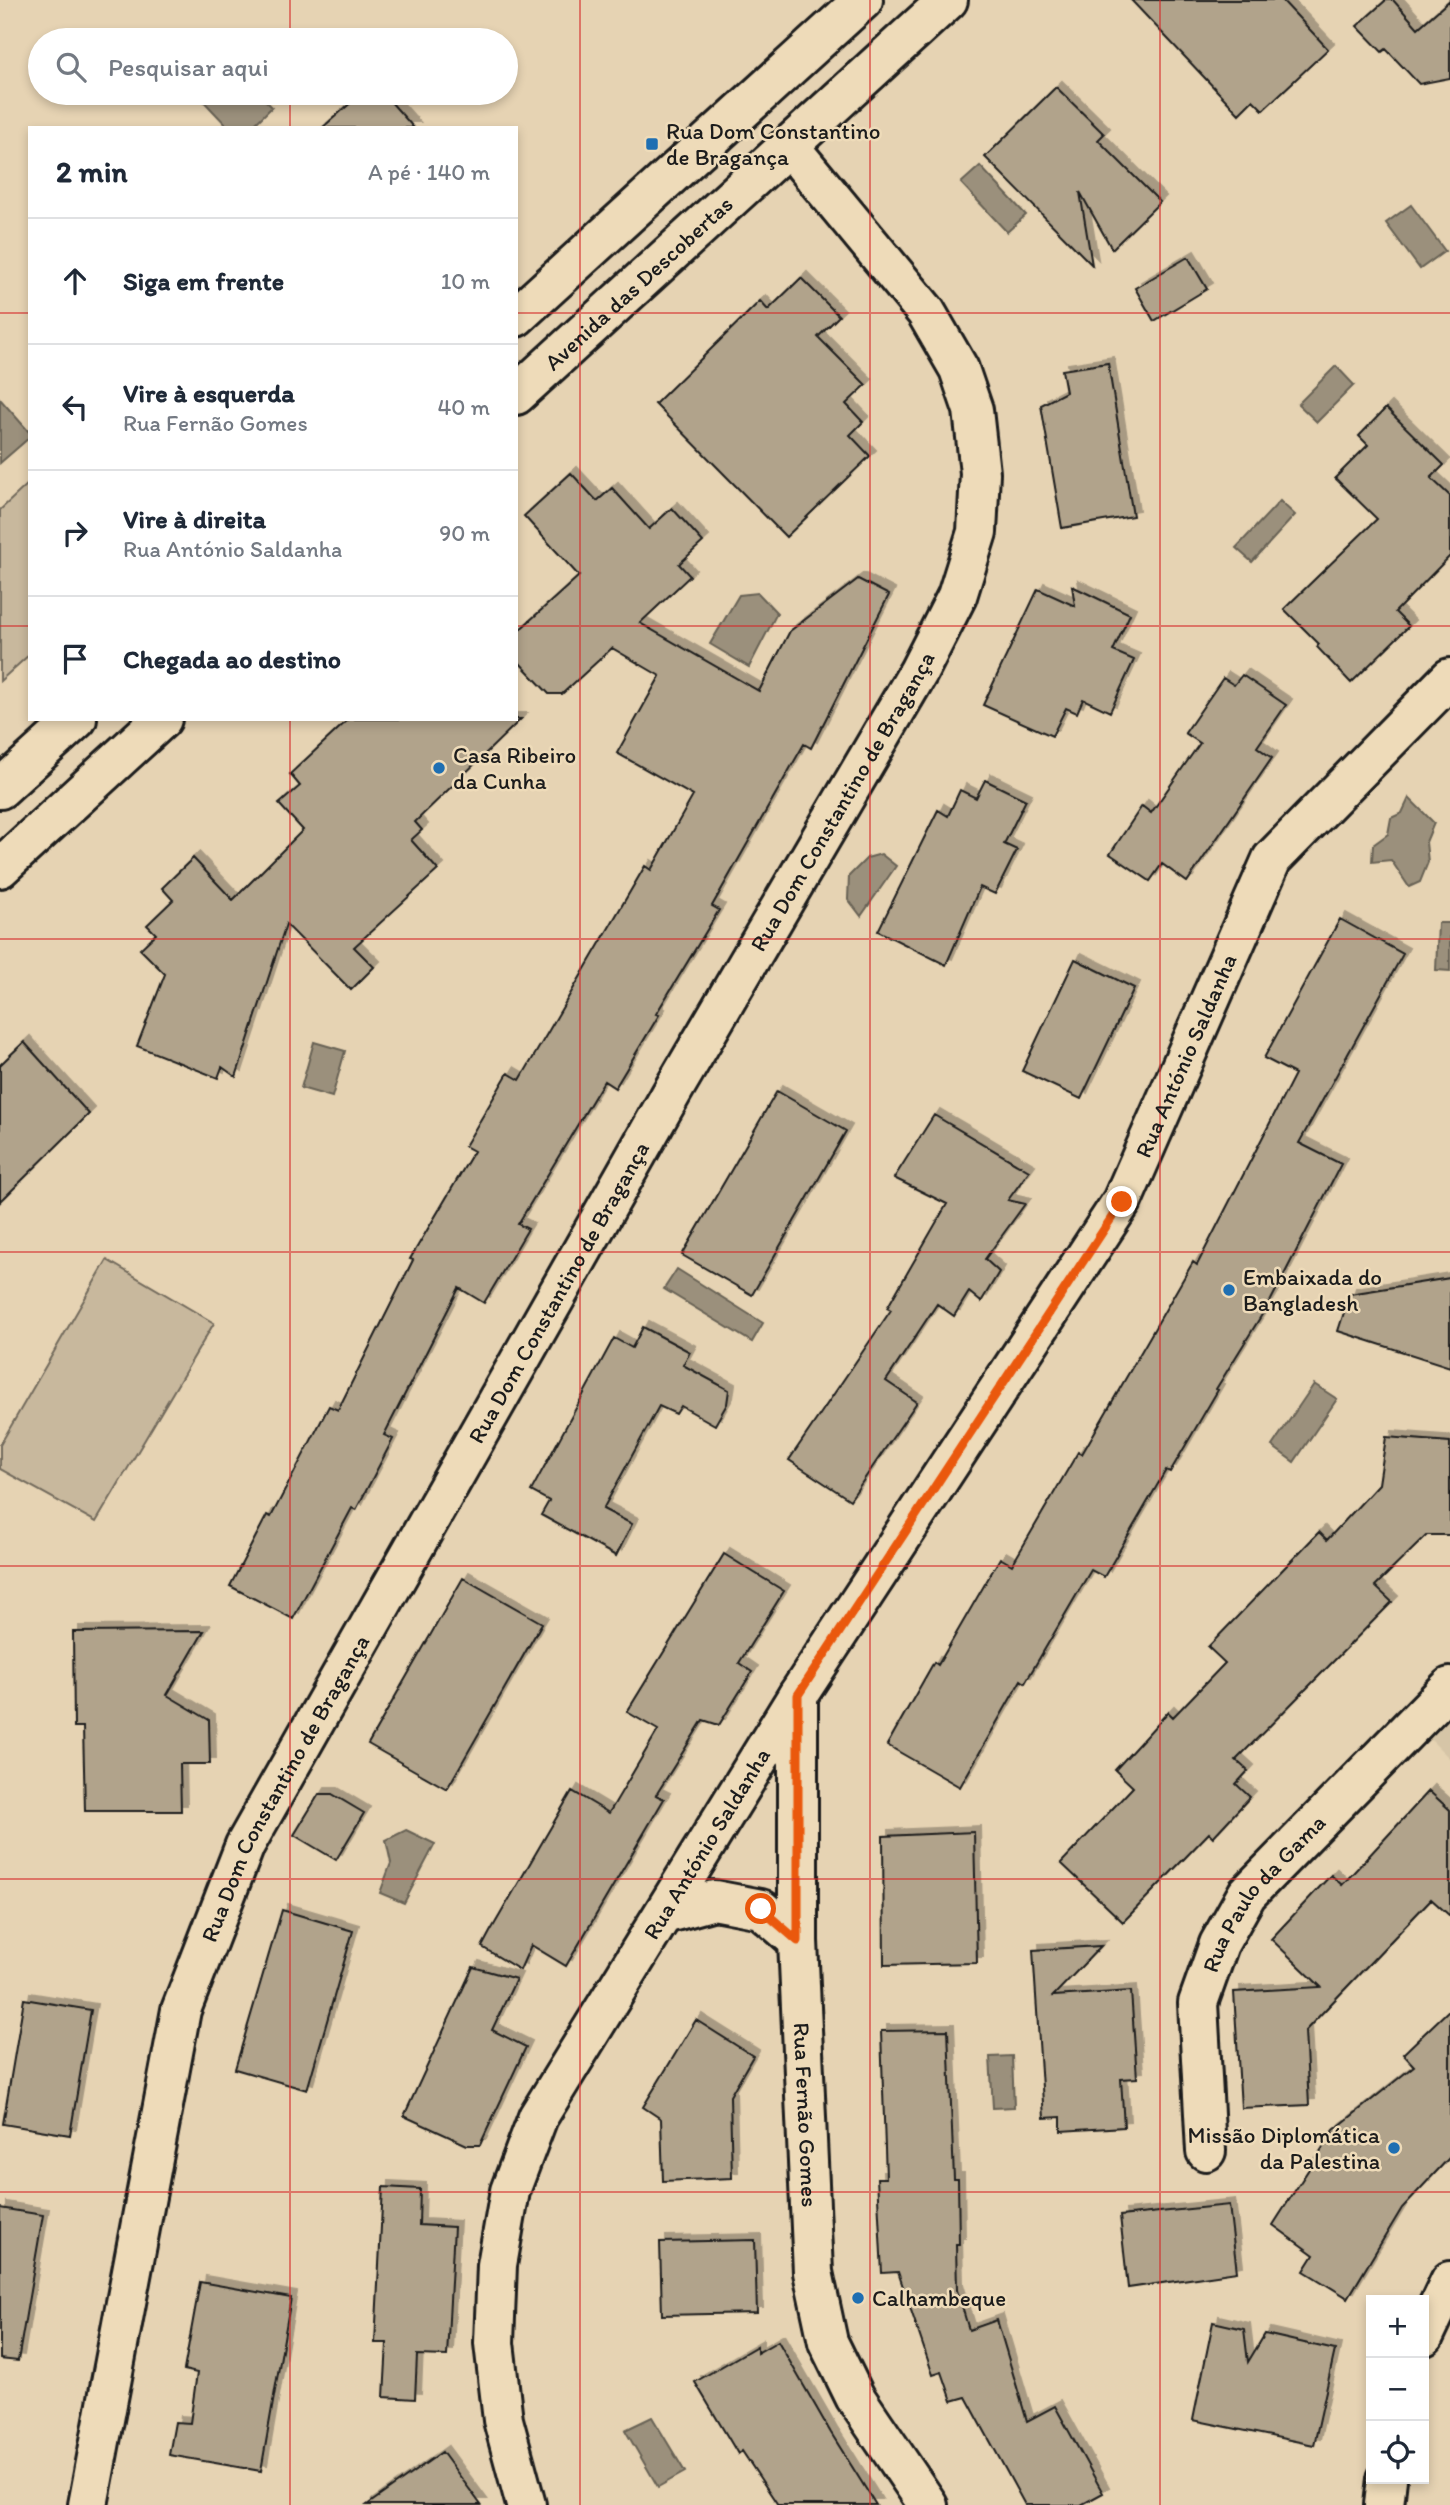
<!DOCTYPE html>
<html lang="pt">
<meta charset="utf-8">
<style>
:root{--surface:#fff;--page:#f6f6f7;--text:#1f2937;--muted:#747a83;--line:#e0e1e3}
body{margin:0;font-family:Itim,sans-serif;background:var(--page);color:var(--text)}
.controls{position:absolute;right:21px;bottom:21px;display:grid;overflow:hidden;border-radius:0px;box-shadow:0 4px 10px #0003}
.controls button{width:63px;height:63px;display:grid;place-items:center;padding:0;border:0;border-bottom:2px solid var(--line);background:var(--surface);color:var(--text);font:35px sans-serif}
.stop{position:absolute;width:21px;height:21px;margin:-16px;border:5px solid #ea580c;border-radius:50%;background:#fff}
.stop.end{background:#ea580c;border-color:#fff;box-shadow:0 2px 7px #0008}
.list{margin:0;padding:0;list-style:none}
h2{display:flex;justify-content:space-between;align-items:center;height:91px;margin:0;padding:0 28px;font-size:30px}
h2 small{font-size:23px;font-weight:400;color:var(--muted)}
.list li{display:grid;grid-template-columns:46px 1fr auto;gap:21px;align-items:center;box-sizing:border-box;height:126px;padding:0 28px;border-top:2px solid var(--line)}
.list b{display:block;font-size:26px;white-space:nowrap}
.list p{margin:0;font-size:23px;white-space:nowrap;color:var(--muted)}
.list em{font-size:23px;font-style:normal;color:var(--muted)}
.icon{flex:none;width:38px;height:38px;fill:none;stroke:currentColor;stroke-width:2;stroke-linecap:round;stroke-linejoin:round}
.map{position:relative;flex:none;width:1450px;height:2505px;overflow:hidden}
.search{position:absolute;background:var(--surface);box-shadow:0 4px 10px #0003;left:28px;top:28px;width:490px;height:77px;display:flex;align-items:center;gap:18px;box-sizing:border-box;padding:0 24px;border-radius:38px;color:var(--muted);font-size:26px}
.panel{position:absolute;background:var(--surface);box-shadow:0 4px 10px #0003;left:28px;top:126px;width:490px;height:595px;border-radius:0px}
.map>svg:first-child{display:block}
.built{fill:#d6c5a7}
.green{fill:#c8b89d;stroke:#726a5c;stroke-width:2}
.water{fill:#9b907b;stroke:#686255;stroke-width:2}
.building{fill:#b1a38b;stroke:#1c1c1c;stroke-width:2;filter:url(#shadow)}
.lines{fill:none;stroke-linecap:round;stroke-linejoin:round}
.minor-casing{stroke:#1c1c1c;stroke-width:44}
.major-casing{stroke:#1c1c1c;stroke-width:44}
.minor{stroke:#eedbb9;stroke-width:38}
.major{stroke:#eedbb9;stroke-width:38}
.route{stroke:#ea580c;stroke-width:9}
.grid{fill:none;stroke:#d62828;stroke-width:2;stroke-opacity:0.55}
.poi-dot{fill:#1f6fb2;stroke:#eedbb9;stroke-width:2.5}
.labels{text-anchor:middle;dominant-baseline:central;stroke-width:5;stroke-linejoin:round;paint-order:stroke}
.poi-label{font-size:23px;fill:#1c1c1c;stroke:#eedbb9;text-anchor:start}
.street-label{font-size:23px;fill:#1c1c1c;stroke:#eedbb9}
</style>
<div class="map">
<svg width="1450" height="2505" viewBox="0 0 1450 2505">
<defs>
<filter id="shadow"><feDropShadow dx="6" dy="-6" stdDeviation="0" flood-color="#0004"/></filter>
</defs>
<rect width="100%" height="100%" fill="#e6d3b3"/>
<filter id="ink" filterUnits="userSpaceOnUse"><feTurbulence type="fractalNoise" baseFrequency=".0143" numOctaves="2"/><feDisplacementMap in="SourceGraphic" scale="14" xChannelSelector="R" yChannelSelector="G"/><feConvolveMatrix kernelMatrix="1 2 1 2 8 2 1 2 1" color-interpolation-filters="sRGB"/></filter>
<g filter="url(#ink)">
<!-- built -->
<path class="built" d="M 1450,1714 L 1450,1759 L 1428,1737 Z"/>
<!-- green -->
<path class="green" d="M 30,482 L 30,654 L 0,681 L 0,510 Z
M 107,1260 L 214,1323 L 96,1522 L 0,1469 L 0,1445 Z"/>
<!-- water -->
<path class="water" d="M 196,93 L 258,93 L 272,107 L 251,128 L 229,128 Z
M 980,166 L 1026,215 L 1007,232 L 961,183 Z
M 1411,205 L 1445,251 L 1420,269 L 1386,223 Z
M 1336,366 L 1354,385 L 1317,422 L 1298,404 Z
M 0,399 L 30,433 L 30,437 L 0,463 Z
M 1280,501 L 1295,515 L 1252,562 L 1236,548 Z
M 758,593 L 777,613 L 749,667 L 710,644 L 739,595 Z
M 1409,798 L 1434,823 L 1426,842 L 1428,862 L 1420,882 L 1409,887 L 1391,860 L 1372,862 L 1373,845 L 1388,834 L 1391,818 L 1402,813 Z
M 881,854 L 896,866 L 861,916 L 848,899 L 849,876 L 867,858 Z
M 1438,923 L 1450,923 L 1450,971 L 1436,970 Z
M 314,1042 L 345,1051 L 332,1097 L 301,1088 Z
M 677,1269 L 763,1323 L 752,1342 L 664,1289 Z
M 1314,1384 L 1337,1399 L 1294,1462 L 1272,1446 Z
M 406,1830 L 435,1844 L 404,1903 L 380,1893 L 391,1863 L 386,1840 Z
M 1012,2056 L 1014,2107 L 993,2108 L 990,2057 Z
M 652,2417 L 685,2472 L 658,2487 L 625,2430 Z"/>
<!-- building -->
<path class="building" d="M 1131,0 L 1282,0 L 1328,49 L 1263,110 L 1253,100 L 1239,114 Z
M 1386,0 L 1393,0 L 1418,28 L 1450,0 L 1450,78 L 1419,84 L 1386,49 L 1382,52 L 1357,26 Z
M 1056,87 L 1104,134 L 1098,140 L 1160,202 L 1112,249 L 1080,192 L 1092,265 L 985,157 Z
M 362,93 L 383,93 L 414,128 L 322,128 Z
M 1188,257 L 1207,289 L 1154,321 L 1135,288 Z
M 801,278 L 839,316 L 818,337 L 866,385 L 846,404 L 863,422 L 850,435 L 870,456 L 786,537 L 655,404 L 760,301 L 768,310 Z
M 1108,363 L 1133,516 L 1062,528 L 1041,405 L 1066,392 L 1062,370 Z
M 1386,408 L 1444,465 L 1431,478 L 1450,496 L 1450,556 L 1395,612 L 1409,626 L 1351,683 L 1317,647 L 1319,644 L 1284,609 L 1377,519 L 1335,478 L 1368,445 L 1359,436 Z
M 571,473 L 597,501 L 612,488 L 649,529 L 672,508 L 703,542 L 679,564 L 690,576 L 640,623 L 759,691 L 790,631 L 858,579 L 889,595 L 811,748 L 804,744 L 712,906 L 719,910 L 656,1014 L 659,1015 L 615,1088 L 604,1081 L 518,1224 L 528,1229 L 484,1303 L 459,1288 L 384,1435 L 393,1439 L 356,1510 L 352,1508 L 293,1619 L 230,1586 L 267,1515 L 271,1517 L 329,1406 L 338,1410 L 413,1260 L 410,1259 L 474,1151 L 465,1146 L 508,1073 L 520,1080 L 645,866 L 651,870 L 693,796 L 617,753 L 660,676 L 612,648 L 562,694 L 549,694 L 516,659 L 516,633 L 579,576 L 524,516 Z
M 1072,586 L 1130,614 L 1113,651 L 1134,660 L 1110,712 L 1083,699 L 1077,713 L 1066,708 L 1052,736 L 983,705 L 1038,589 L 1075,606 Z
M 1242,675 L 1286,705 L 1257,747 L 1272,758 L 1187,882 L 1162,864 L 1150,881 L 1110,854 L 1142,806 L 1151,813 L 1200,743 L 1185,733 L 1223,678 L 1234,685 Z
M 349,719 L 521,719 L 415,822 L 422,830 L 411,840 L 438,870 L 354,947 L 374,967 L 351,990 L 286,924 L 236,1077 L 222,1067 L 218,1078 L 137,1046 L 165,974 L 140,949 L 156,934 L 147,925 L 173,900 L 162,888 L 193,858 L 233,900 L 303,830 L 279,804 L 300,786 L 290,774 Z
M 985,780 L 1026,800 L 1004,844 L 1017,850 L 995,894 L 980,887 L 946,965 L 878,931 L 938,810 L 948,816 L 960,790 L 976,798 Z
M 1340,919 L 1403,954 L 1299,1143 L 1341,1164 L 1271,1300 L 1216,1389 L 1218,1390 L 1170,1472 L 1166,1470 L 1104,1577 L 1091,1570 L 1025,1683 L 1021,1680 L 960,1787 L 887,1745 L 934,1662 L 938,1665 L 1000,1558 L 1012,1565 L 1078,1452 L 1082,1454 L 1193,1262 L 1197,1265 L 1295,1074 L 1264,1058 Z
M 1075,959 L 1134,988 L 1081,1099 L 1022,1071 Z
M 24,1042 L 89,1114 L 0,1202 L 0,1065 Z
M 777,1091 L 846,1131 L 752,1295 L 682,1255 Z
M 934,1115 L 1029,1171 L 1008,1200 L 1025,1204 L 985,1259 L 999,1272 L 981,1302 L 969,1292 L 954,1316 L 937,1304 L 886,1381 L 917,1402 L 850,1500 L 789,1460 L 891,1310 L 887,1308 L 947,1204 L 894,1178 Z
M 1450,1278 L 1450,1367 L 1338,1331 L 1350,1294 Z
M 643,1327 L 690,1352 L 683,1365 L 729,1390 L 727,1404 L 715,1425 L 681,1406 L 676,1414 L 659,1406 L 603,1509 L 632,1524 L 616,1556 L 541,1515 L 549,1501 L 531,1491 L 614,1338 L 632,1348 Z
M 1386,1437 L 1450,1442 L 1450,1535 L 1427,1535 L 1375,1586 L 1392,1602 L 1236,1760 L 1248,1771 L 1236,1784 L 1250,1797 L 1213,1837 L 1209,1833 L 1123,1922 L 1061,1863 L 1133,1787 L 1115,1770 L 1168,1712 L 1173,1717 L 1225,1663 L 1208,1647 L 1319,1532 L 1327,1540 L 1379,1484 Z
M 724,1554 L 784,1591 L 739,1663 L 752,1672 L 719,1725 L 703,1720 L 656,1795 L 664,1799 L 566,1966 L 531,1945 L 520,1970 L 482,1947 L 490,1932 L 572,1791 L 609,1813 L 658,1730 L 627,1712 Z
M 463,1578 L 542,1623 L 447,1789 L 368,1744 Z
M 204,1631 L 167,1695 L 209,1720 L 210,1764 L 180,1764 L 181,1811 L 85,1811 L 83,1727 L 74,1727 L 73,1632 Z
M 1429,1791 L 1450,1810 L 1450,1916 L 1431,1899 L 1305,2031 L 1309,2105 L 1241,2108 L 1234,1992 L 1321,1987 L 1271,1939 L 1331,1875 L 1342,1885 Z
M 319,1794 L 332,1794 L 364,1813 L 336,1860 L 294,1835 Z
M 974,1832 L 977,1963 L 884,1965 L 883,1836 Z
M 282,1910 L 353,1931 L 307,2090 L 235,2069 Z
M 1101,1946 L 1053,1996 L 1131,1991 L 1137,2078 L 1121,2079 L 1124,2127 L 1061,2131 L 1061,2117 L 1044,2118 L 1033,1950 Z
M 473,1967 L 516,1979 L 492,2030 L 526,2047 L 480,2145 L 467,2145 L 404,2116 Z
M 24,1999 L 91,2010 L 70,2135 L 3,2124 Z
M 1450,2009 L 1450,2157 L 1402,2208 L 1348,2298 L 1304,2271 L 1314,2255 L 1273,2225 L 1334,2130 L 1414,2066 L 1403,2054 Z
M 696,2020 L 753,2056 L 730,2096 L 732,2178 L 663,2181 L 661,2119 L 643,2107 Z
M 948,2030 L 954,2179 L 958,2179 L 959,2244 L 956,2244 L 957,2290 L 969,2330 L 997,2320 L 1027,2421 L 1055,2406 L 1103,2493 L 1081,2505 L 1025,2505 L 966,2397 L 952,2401 L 942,2372 L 933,2375 L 898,2272 L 882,2273 L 877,2178 L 886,2178 L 881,2031 Z
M 383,2187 L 420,2189 L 419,2225 L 454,2227 L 447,2356 L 417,2355 L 415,2399 L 384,2397 L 387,2343 L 375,2343 Z
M 1229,2205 L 1237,2272 L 1128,2288 L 1120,2216 Z
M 0,2208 L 43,2215 L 18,2361 L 0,2359 Z
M 755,2240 L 757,2313 L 662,2315 L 660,2242 Z
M 200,2282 L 291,2298 L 261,2471 L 169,2455 L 175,2422 L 190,2423 L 197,2373 L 184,2370 Z
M 1213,2322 L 1244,2329 L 1248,2362 L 1265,2334 L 1335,2350 L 1314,2445 L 1193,2420 Z
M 778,2341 L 831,2433 L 876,2505 L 778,2505 L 742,2451 L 738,2454 L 695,2382 L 757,2346 L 757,2353 Z
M 442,2452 L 481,2505 L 367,2505 Z"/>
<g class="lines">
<!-- minor casing -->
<g class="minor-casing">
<g id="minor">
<path id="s1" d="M 798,1695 L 798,1941 L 813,2272 L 828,2342 L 855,2397 L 928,2505"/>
<path d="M 664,1914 L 714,1900 L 761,1909 L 798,1941"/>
<path id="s2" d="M 1206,2151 L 1198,2003 L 1219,1944 L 1247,1894 L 1450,1687"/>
<path d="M 1424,2336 L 1450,2281"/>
<path id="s3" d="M 88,2505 L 181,2010 L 245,1845 L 675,1087 L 919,671 L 957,596 L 977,532 L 980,473 L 973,410 L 959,369 L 926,312 L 789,146"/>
<path id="s4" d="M 526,2505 L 503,2420 L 494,2343 L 497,2265 L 510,2191 L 538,2117 L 798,1695 L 1122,1201 L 1272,859 L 1450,678"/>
<path d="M 1384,2505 L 1387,2479"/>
</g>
</g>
<!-- major casing -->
<g class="major-casing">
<g id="major">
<path d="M 516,317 L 863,0"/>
<path id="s5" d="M 516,395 L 948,0"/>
<path d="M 0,789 L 77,719"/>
<path d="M 0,868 L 162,719"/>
</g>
</g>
<!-- minor -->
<use href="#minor" class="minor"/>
<!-- major -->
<use href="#major" class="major"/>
</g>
</g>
<g class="lines" filter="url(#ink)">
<!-- route -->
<path class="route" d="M 761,1909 L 798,1941 L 798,1695 L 1122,1202"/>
</g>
<!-- grid -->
<path class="grid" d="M 290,0 L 290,40M 580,0 L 580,2505M 870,0 L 870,2505M 1160,0 L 1160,2505M 290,93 L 290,128M 0,313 L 30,313M 516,313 L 1450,313M 0,626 L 30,626M 516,626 L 1450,626M 290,719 L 290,2505M 0,939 L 1450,939M 0,1252 L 1450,1252M 0,1566 L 1450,1566M 0,1879 L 1450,1879M 0,2192 L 1450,2192"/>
<!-- markers -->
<g class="poi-dot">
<rect x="645" y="137" width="14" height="14" rx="3.5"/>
<circle cx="439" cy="768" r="7"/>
<circle cx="1229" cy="1290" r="7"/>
<circle cx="1394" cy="2148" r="7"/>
<circle cx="858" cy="2298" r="7"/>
</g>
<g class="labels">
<!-- poi labels -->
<g class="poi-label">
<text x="666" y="131">Rua Dom Constantino<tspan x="666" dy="26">de Bragança</tspan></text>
<text x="453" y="755">Casa Ribeiro<tspan x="453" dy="26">da Cunha</tspan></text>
<text x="1243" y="1277">Embaixada do<tspan x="1243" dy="26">Bangladesh</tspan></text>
<text x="1380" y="2135" text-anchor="end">Missão Diplomática<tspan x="1380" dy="26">da Palestina</tspan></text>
<text x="872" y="2298">Calhambeque</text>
</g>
<!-- street labels -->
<g class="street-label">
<text stroke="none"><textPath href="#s5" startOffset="166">Avenida das Descobertas</textPath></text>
<text stroke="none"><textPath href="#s3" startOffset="1883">Rua Dom Constantino de Bragança</textPath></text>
<text stroke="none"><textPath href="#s4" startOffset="1643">Rua António Saldanha</textPath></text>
<text stroke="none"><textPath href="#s3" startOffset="1316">Rua Dom Constantino de Bragança</textPath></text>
<text stroke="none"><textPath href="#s3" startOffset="749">Rua Dom Constantino de Bragança</textPath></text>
<text stroke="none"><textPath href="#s4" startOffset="719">Rua António Saldanha</textPath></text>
<text stroke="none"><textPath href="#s2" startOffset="278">Rua Paulo da Gama</textPath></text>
<text stroke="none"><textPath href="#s1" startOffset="420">Rua Fernão Gomes</textPath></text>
</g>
</g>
</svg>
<div class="controls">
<button>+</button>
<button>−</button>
<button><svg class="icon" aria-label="locate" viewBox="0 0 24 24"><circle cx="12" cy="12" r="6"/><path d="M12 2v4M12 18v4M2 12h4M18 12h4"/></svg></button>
</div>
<div class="stop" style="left:761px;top:1909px"></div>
<div class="stop end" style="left:1122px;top:1202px"></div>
<div class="search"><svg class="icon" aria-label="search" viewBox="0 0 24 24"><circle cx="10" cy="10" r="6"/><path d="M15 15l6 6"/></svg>Pesquisar aqui</div>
<section class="panel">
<h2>2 min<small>A pé · 140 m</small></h2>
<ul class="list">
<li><svg class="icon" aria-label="ahead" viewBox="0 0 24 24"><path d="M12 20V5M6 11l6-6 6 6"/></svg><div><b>Siga em frente</b></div><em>10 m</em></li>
<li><svg class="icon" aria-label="left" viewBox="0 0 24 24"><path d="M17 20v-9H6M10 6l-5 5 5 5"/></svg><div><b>Vire à esquerda</b><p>Rua Fernão Gomes</p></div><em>40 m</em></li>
<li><svg class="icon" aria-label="right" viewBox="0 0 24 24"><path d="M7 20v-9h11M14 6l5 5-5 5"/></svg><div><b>Vire à direita</b><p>Rua António Saldanha</p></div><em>90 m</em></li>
<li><svg class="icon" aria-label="arrive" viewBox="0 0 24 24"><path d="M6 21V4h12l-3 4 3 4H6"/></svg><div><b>Chegada ao destino</b></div></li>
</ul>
</section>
</div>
